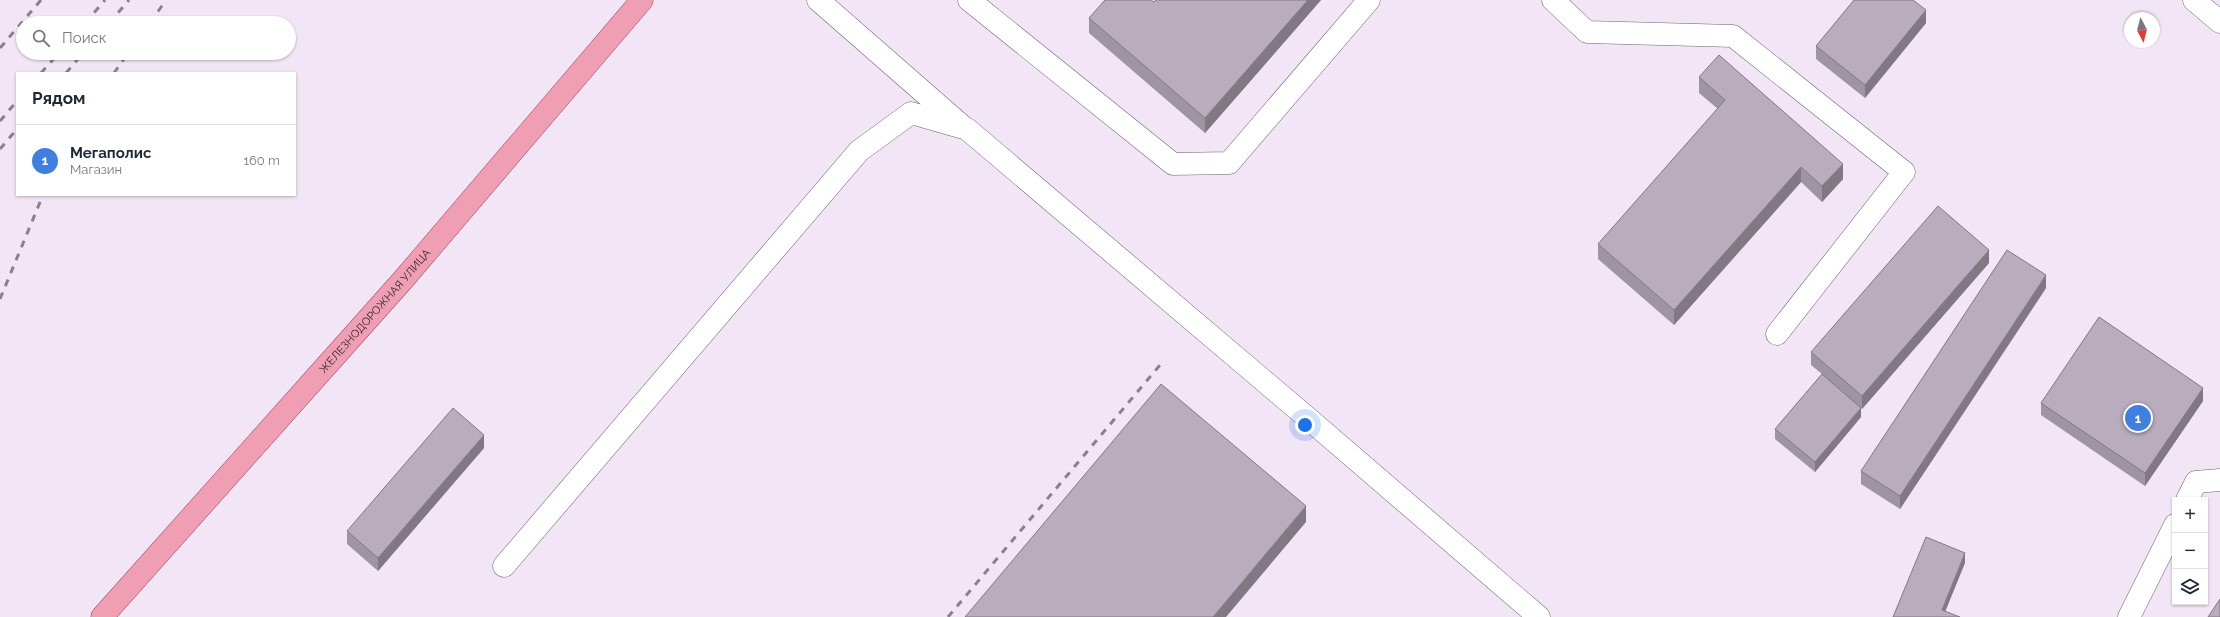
<!DOCTYPE html>
<html lang="ru">
<meta charset="utf-8">
<style>
:root{--surface:#fff;--page:#f6f6f7;--text:#1f2937;--muted:#747a83;--line:#e0e1e3;--accent:#1a73e8}
body{margin:0;font-family:Raleway,sans-serif;background:var(--page);color:var(--text)}
.controls{position:absolute;right:12px;bottom:12px;display:grid;overflow:hidden;border-radius:0px;box-shadow:0 1px 3px #0004}
.controls button{width:36px;height:36px;display:grid;place-items:center;padding:0;border:0;border-bottom:1px solid var(--line);background:var(--surface);color:var(--text);font:20px sans-serif}
.compass{position:absolute;left:2124px;top:12px;width:36px;height:36px;border-radius:50%;background:var(--surface);box-shadow:0 1px 3px #0004;rotate:173deg}
.you{position:absolute;left:1305px;top:425px;width:14px;height:14px;margin:-10px;border:3px solid #fff;border-radius:50%;background:#1a73e8;box-shadow:0 0 0 6px #1a73e833}
.badge{display:grid;place-items:center;width:26px;height:26px;border-radius:50%;background:var(--accent);color:#fff;font-size:13px;font-weight:700}
.pin{position:absolute;translate:-50% -50%;border:2px solid #fff;box-shadow:0 1px 4px #0006}
.list{margin:0;padding:0;list-style:none}
h2{display:flex;justify-content:space-between;align-items:center;height:52px;margin:0;padding:0 16px;font-size:17px}
h2 small{font-size:13px;font-weight:400;color:var(--muted)}
.list li{display:grid;grid-template-columns:26px 1fr auto;gap:12px;align-items:center;box-sizing:border-box;height:72px;padding:0 16px;border-top:1px solid var(--line)}
.list b{display:block;font-size:15px;white-space:nowrap}
.list p{margin:0;font-size:13px;white-space:nowrap;color:var(--muted)}
.list em{font-size:13px;font-style:normal;color:var(--muted)}
.icon{flex:none;width:22px;height:22px;fill:none;stroke:currentColor;stroke-width:2;stroke-linecap:round;stroke-linejoin:round}
.map{position:relative;flex:none;width:2220px;height:617px;overflow:hidden}
.search{position:absolute;background:var(--surface);box-shadow:0 1px 3px #0004;left:16px;top:16px;width:280px;height:44px;display:flex;align-items:center;gap:10px;box-sizing:border-box;padding:0 14px;border-radius:22px;color:var(--muted);font-size:15px}
.panel{position:absolute;background:var(--surface);box-shadow:0 1px 3px #0004;left:16px;top:72px;width:280px;height:124px;border-radius:0px}
.map>svg:first-child{display:block}
.lines{fill:none;stroke-linecap:round;stroke-linejoin:round}
.minor-casing{stroke:#6f6371;stroke-width:23}
.major-casing{stroke:#a64c64;stroke-width:23}
.minor{stroke:#fff;stroke-width:22}
.major{stroke:#f09eb3;stroke-width:22}
.rail{stroke:#89808b;stroke-width:3;stroke-dasharray:7 7;stroke-linecap:butt}
.wall{fill:#9f94a2}
.shaded-wall{fill:#827884}
.building{fill:#b9acbc;stroke:#827884}
.labels{text-anchor:middle;dominant-baseline:central;stroke-width:3;stroke-linejoin:round;paint-order:stroke}
.street-label{font-size:11px;fill:#302b31;stroke:#fff}
</style>
<div class="map">
<svg width="2220" height="617" viewBox="0 0 2220 617">
<rect width="100%" height="100%" fill="#f2e5f5"/>
<g class="lines">
<!-- minor casing -->
<g class="minor-casing">
<path id="minor" d="M 818,0 L 961,125
M 969,0 L 1173,164 L 1229,163 L 1369,0
M 1553,0 L 1587,32 L 1733,36 L 1904,172 L 1777,334
M 2194,0 L 2220,22
M 2187,500 L 2196,482 L 2220,480
M 504,566 L 859,151 L 911,113 L 967,129 L 1303,414 L 1539,617
M 2129,617 L 2175,525"/>
</g>
<!-- major casing -->
<g class="major-casing">
<g id="major">
<path id="s1" d="M 102,617 L 402,281 L 642,0"/>
</g>
</g>
<!-- minor -->
<use href="#minor" class="minor"/>
<!-- major -->
<use href="#major" class="major"/>
<!-- rail -->
<path class="rail" d="M 85,23 L 105,0
M 109,23 L 129,0
M 150,23 L 166,0
M 0,48 L 41,0
M 41,73 L 59,53
M 66,73 L 83,53
M 114,73 L 128,53
M 0,121 L 17,101
M 0,149 L 17,129
M 0,299 L 43,195
M 948,617 L 1160,365"/>
</g>
<!-- wall -->
<path class="wall" d="M 1321,0 L 1205,133 L 1089,33 L 1089,18 L 1154,2 Z
M 1926,23 L 1865,98 L 1816,59 L 1816,46 Z
M 1699,77 L 1843,179 L 1822,202 L 1801,182 L 1674,325 L 1598,259 L 1598,244 L 1718,109 L 1699,93 Z
M 1989,263 L 1862,409 L 1861,408 L 1861,417 L 1815,472 L 1775,439 L 1775,429 L 1822,374 L 1811,365 L 1811,352 Z
M 2046,288 L 1900,509 L 1861,484 L 1861,471 Z
M 2203,401 L 2145,486 L 2041,415 L 2041,403 Z
M 484,448 L 378,571 L 347,544 L 347,531 Z"/>
<!-- shaded-wall -->
<path class="shaded-wall" d="M 1308,0 L 1321,0 L 1205,133 L 1205,118 Z
M 1926,10 L 1926,23 L 1865,98 L 1865,85 Z
M 1843,164 L 1843,179 L 1822,202 L 1822,186 Z
M 1801,167 L 1801,182 L 1674,325 L 1674,310 Z
M 1989,250 L 1989,263 L 1862,409 L 1862,396 Z
M 2046,275 L 2046,288 L 1900,509 L 1900,496 Z
M 2203,388 L 2203,401 L 2145,486 L 2145,473 Z
M 1861,408 L 1861,417 L 1815,472 L 1815,462 Z
M 484,435 L 484,448 L 378,571 L 378,558 Z
M 1306,506 L 1306,522 L 1226,617 L 1213,617 Z
M 1965,553 L 1965,563 L 1943,617 L 1942,610 Z"/>
<!-- building -->
<path class="building" d="M 1105,0 L 1151,0 L 1154,2 L 1156,0 L 1308,0 L 1205,118 L 1089,18 Z
M 1854,0 L 1913,0 L 1926,10 L 1865,85 L 1816,46 Z
M 1719,55 L 1843,164 L 1822,186 L 1801,167 L 1674,310 L 1598,244 L 1725,100 L 1699,77 Z
M 1938,206 L 1989,250 L 1862,396 L 1811,352 Z
M 2007,250 L 2046,275 L 1900,496 L 1861,471 Z
M 2099,317 L 2203,388 L 2145,473 L 2041,403 Z
M 1822,374 L 1861,408 L 1815,462 L 1775,429 Z
M 1161,384 L 1306,506 L 1213,617 L 965,617 Z
M 453,408 L 484,435 L 378,558 L 347,531 Z
M 1926,537 L 1965,553 L 1942,610 L 1960,617 L 1893,617 Z
M 2220,599 L 2220,617 L 2208,617 Z"/>
<g class="labels">
<!-- street labels -->
<g class="street-label">
<text stroke="none"><textPath href="#s1" startOffset="410">ЖЕЛЕЗНОДОРОЖНАЯ УЛИЦА</textPath></text>
</g>
</g>
</svg>
<div class="controls">
<button>+</button>
<button>−</button>
<button><svg class="icon" aria-label="layers" viewBox="0 0 24 24"><path d="M12 4l9 5-9 5-9-5zM3 14l9 5 9-5"/></svg></button>
</div>
<svg class="compass" viewBox="-18 -18 36 36"><path d="M0-13l5 13h-10z" fill="#e53935"/><path d="M0 13l5-13h-10z" fill="#747a83"/></svg>
<div class="you"></div>
<div class="pin badge" style="left:2138px;top:418px;background:#3f7fe0">1</div>
<div class="search"><svg class="icon" aria-label="search" viewBox="0 0 24 24"><circle cx="10" cy="10" r="6"/><path d="M15 15l6 6"/></svg>Поиск</div>
<section class="panel">
<h2>Рядом<small></small></h2>
<ul class="list">
<li><span class="badge" style="background:#3f7fe0">1</span><div><b>Мегаполис</b><p>Магазин</p></div><em>160 m</em></li>
</ul>
</section>
</div>
